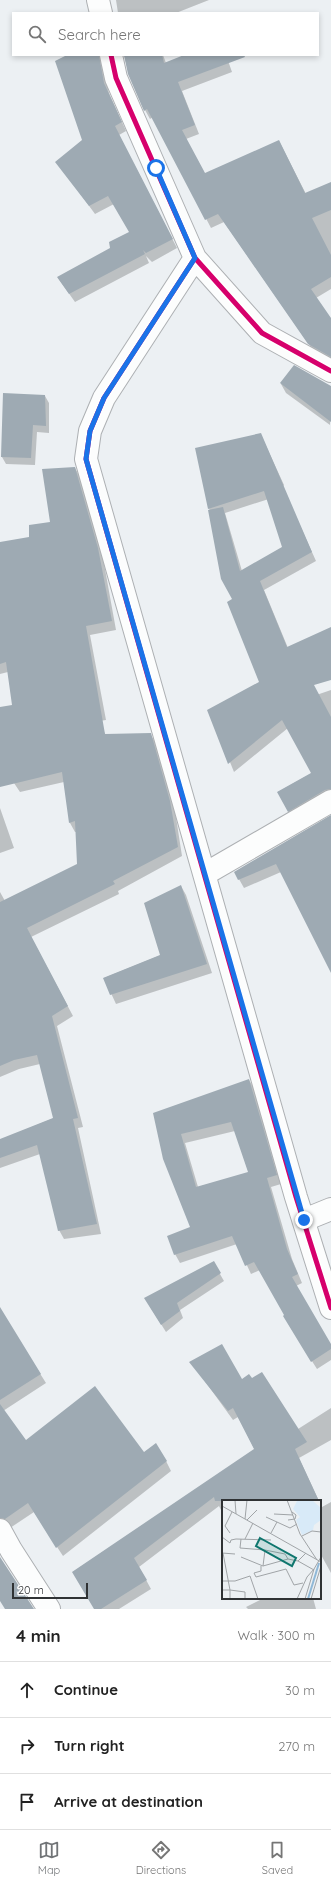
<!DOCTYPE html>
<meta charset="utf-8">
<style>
:root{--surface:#fff;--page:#f6f6f6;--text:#222;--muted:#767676;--line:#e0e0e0;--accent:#717477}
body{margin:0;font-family:Quicksand,sans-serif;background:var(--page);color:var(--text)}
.scale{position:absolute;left:12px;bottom:10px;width:76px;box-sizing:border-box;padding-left:4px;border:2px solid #2f3234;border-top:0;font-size:11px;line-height:14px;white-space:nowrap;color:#2f3234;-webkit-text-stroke:3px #fff;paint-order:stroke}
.stop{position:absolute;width:12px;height:12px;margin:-9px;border:3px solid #1a73e8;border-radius:50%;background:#fff}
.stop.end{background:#1a73e8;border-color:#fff;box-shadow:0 1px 4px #0008}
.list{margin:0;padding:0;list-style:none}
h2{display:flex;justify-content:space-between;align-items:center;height:52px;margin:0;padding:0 16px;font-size:17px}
h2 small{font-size:13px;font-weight:400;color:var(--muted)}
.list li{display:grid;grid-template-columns:26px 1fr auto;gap:12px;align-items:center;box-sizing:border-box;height:56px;padding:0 16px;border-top:1px solid var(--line)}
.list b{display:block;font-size:15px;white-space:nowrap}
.list em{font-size:13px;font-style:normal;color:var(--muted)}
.icon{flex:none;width:22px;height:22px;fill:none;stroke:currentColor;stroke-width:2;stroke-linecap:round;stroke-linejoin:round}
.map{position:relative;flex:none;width:331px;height:1609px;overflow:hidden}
.search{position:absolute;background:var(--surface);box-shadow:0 2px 6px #0003;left:12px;right:12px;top:12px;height:44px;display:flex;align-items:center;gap:10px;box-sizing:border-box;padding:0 14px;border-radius:0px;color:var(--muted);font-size:15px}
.sheet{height:220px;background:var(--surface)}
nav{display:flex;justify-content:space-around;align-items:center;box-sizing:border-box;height:56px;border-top:1px solid var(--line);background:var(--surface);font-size:11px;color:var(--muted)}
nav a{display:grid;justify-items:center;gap:2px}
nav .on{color:var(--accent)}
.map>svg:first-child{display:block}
.shadow{fill:#0003;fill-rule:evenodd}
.building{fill:#9eaab3;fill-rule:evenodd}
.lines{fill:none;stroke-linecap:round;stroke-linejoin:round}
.minor-casing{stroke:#adb0b3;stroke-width:24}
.minor{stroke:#fcfdfd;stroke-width:22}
.cycleway-casing{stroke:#fff;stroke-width:8}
.cycleway{stroke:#d6006c;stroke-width:5}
.route{stroke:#1a73e8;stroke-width:5}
.inset-river{fill:none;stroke:#8fb8d7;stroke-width:2}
.inset-road{fill:none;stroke:#a0a4a7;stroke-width:1}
.view{fill:#0f766e;fill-opacity:0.15;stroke:#0f766e;stroke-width:2}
.inset-edge{fill:none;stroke:#2f3234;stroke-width:2}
</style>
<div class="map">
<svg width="331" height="1609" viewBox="0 0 331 1609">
<rect width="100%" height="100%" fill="#ecf0f3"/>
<!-- shadow -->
<path class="shadow" d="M 116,0 L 209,0 L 176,13 L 118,13 Z
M 69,55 L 107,55 L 103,67 L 109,93 L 126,131 L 119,135 L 177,248 L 152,262 L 146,256 L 149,263 L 75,302 L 58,278 L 111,249 L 130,232 L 114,204 L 95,214 L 57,162 L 83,140 Z
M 124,55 L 163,55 L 166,63 L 187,55 L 226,55 L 232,72 L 182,91 L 199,134 L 186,139 L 205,174 L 279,141 L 306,194 L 331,183 L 331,289 L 316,298 L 331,320 L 331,362 L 315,353 L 224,222 L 211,228 L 153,117 L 150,119 L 145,110 L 129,74 Z
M 281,384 L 331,387 L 330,425 L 286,393 Z
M 4,394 L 45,396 L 49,403 L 49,433 L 37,432 L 35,465 L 6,464 L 2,457 Z
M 261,435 L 284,485 L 275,497 L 225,513 L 242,571 L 283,547 L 285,492 L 316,561 L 264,590 L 288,648 L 331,634 L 331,666 L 284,706 L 331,690 L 331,798 L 293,820 L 278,792 L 312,773 L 288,728 L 234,772 L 209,710 L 260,682 L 233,599 L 209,508 Z
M 75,468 L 80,477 L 103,558 L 116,630 L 90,635 L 106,720 L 0,736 L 0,708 L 13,706 L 8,672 L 0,674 L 0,543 L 30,538 L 51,523 Z
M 104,732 L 106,735 L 150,734 L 156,743 L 175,811 L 182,856 L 118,891 L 119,894 L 31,937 L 73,1016 L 57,1026 L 83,1127 L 78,1128 L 101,1234 L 64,1239 L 59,1230 L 40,1154 L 0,1168 L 0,1140 L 54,1118 L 40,1064 L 19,1069 L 0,1077 L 0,892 L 5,901 L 78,865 L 77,832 L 75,832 L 70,823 L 64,782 L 20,792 L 14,783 Z
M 0,808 L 14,848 L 0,853 Z
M 331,817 L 331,952 L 281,872 L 244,888 L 235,872 Z
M 181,886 L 186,895 L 212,973 L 116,1004 L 104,978 L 161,955 Z
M 249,1080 L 254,1088 L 281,1184 L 271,1187 L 292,1259 L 302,1283 L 296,1286 L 331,1346 L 331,1360 L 317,1369 L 289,1325 L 286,1315 L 260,1270 L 251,1274 L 237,1244 L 180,1263 L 175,1254 L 191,1228 L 155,1114 ZM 235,1131 L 249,1173 L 198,1187 L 185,1143 Z
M 213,1262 L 224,1281 L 180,1310 L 183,1318 L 166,1332 L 149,1305 Z
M 0,1310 L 46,1383 L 3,1411 L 26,1442 L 144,1454 L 166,1461 L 171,1471 L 63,1556 L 34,1512 L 10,1528 L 0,1528 Z
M 191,1362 L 242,1380 L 298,1429 L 331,1408 L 331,1440 L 299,1458 L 319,1501 L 223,1501 L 223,1514 L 219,1506 L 139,1567 L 151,1589 L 119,1609 L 95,1609 L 73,1572 L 255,1450 L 238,1417 L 233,1420 Z
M 331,1502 L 331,1573 L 320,1553 L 320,1503 L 322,1507 Z
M 264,1598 L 313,1598 L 316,1609 L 248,1609 L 246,1607 Z"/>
<!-- building -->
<path class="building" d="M 67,55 L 99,55 L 104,83 L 122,122 L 115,126 L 173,239 L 146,253 L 143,250 L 145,254 L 69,294 L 57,277 L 110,248 L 109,242 L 129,232 L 108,196 L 89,206 L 55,162 L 82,140 L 55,61 Z
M 124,55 L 162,55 L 164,63 L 184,55 L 244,55 L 245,57 L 178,82 L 195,125 L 182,130 L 205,173 L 279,140 L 305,193 L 331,182 L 331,210 L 312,218 L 331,255 L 331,277 L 311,289 L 331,318 L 331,357 L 308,344 L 218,214 L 205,220 L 147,109 L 144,111 L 128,74 Z
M 294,365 L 331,386 L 331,422 L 280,383 Z
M 3,393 L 45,395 L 46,426 L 33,425 L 31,458 L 1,457 Z
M 261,433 L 312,552 L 260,581 L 287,647 L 331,627 L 331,680 L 314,685 L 331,717 L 331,789 L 325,790 L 288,812 L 277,792 L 311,773 L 282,720 L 228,764 L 207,710 L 259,682 L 227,602 L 232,599 L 221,579 L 208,510 L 223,507 L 240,571 L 282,547 L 264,491 L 208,509 L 195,448 Z
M 75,467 L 98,548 L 112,621 L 86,626 L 105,734 L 151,733 L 170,801 L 178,847 L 113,881 L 115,884 L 27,928 L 68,1006 L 52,1016 L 78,1118 L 73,1119 L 97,1224 L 58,1231 L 37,1145 L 0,1158 L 0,1139 L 53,1118 L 37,1055 L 14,1060 L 0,1066 L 0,902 L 77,864 L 75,821 L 69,823 L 62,772 L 0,787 L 0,707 L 12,705 L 6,662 L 0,664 L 0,542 L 29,537 L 29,525 L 50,522 L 42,469 Z
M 331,815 L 331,973 L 276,864 L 238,880 L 234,872 Z
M 181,885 L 207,964 L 110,995 L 103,978 L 160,955 L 144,903 Z
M 249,1079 L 277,1175 L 267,1178 L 287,1249 L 298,1274 L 292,1277 L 331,1344 L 331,1349 L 311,1362 L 283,1316 L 284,1315 L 254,1262 L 245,1266 L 232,1236 L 174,1255 L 167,1236 L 190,1227 L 163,1159 L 153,1113 ZM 231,1122 L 248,1172 L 196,1187 L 181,1134 Z
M 214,1261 L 221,1273 L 177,1303 L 180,1311 L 161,1325 L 144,1298 Z
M 0,1307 L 41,1374 L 0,1400 Z
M 222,1344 L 242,1379 L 249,1374 L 252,1378 L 262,1372 L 307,1442 L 295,1449 L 319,1501 L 215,1501 L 214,1497 L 134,1558 L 147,1580 L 101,1609 L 94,1609 L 72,1572 L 254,1449 L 233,1408 L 228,1411 L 189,1362 Z
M 95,1386 L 144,1452 L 156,1443 L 167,1461 L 56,1548 L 28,1503 L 5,1519 L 0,1518 L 0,1404 L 26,1440 Z
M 0,1556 L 0,1557 L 34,1609 L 5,1609 L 0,1601 Z"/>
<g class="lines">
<!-- minor casing -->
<g class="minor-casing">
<path id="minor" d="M 98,0 L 101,13
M 111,55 L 116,78 L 195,258 L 262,333 L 331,371
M 195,258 L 104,398 L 90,431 L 86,459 L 296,1197 L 331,1308
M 205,874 L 331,801
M 304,1220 L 331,1209
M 0,1530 L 11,1550 L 49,1609"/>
</g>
<!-- minor -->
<use href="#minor" class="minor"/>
<!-- cycleway casing -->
<g class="cycleway-casing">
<path id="cycleway" d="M 111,55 L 116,78 L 195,258 L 262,333 L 331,371
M 195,258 L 104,398 L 90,431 L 86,459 L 296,1197 L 331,1308"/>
</g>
<!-- cycleway -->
<use href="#cycleway" class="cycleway"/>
</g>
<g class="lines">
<!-- route -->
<path class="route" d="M 156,168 L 195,258 L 104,398 L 90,431 L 86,459 L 304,1220"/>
</g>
<!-- overview -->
<g transform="translate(222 1500)">
<rect width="99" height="99" fill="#ecf0f3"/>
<path d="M 90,0 L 99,8 L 99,20 L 92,25 L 91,30 L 80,35 L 74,20 L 78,17 L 71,9 L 75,1 Z" fill="#d8eaf8"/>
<path class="inset-river" d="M 86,99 L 97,63"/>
<path class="inset-road" d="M 13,0 L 14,14M 65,0 L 78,34 L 95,60M 0,6 L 99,62M 52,14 L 71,15M 44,17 L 68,28 L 75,24M 23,19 L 25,0M 25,20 L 35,10M 66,20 L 73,19 L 74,15 L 70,12M 8,33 L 3,26 L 10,12M 49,33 L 55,22M 80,36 L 90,31 L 99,32M 0,37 L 8,43 L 9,40 L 14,39 L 49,40M 19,39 L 18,48 L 43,50 L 63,54 L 66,59M 23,39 L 31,23M 0,53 L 13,54M 1,53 L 8,90 L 23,92 L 23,99M 19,57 L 41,66 L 66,59 L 76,61 L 84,53M 76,61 L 92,70M 39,66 L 39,71 L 32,73 L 34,77 L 64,69 L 72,85 L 81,83M 41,66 L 43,50M 0,81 L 13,81 L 28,76 L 36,99M 0,90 L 8,90 L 8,99M 75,99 L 85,77 L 92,69M 83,99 L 92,69 L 99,57M 89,99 L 99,66"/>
<path class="view" d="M 38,38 L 74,58 L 70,66 L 34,46 Z"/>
<rect width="99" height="99" class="inset-edge"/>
</g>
</svg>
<div class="scale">20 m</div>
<div class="stop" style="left:156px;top:168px"></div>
<div class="stop end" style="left:304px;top:1220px"></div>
<div class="search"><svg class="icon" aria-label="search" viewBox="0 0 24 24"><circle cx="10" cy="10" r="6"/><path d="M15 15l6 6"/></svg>Search here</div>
</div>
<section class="sheet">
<h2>4 min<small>Walk · 300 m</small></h2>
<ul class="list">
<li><svg class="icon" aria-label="ahead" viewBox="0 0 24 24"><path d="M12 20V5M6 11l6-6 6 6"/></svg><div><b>Continue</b></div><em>30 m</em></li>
<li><svg class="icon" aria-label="right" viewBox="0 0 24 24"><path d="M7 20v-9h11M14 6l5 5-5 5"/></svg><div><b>Turn right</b></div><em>270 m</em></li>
<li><svg class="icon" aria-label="arrive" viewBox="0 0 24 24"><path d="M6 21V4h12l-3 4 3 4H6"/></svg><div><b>Arrive at destination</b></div></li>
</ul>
</section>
<nav>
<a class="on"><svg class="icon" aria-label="map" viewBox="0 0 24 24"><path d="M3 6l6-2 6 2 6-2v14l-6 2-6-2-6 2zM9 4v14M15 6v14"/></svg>Map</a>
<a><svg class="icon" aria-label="directions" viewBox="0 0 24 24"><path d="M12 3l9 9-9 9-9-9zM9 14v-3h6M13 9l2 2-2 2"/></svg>Directions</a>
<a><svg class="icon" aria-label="saved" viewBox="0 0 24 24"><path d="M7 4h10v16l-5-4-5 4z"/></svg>Saved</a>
</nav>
